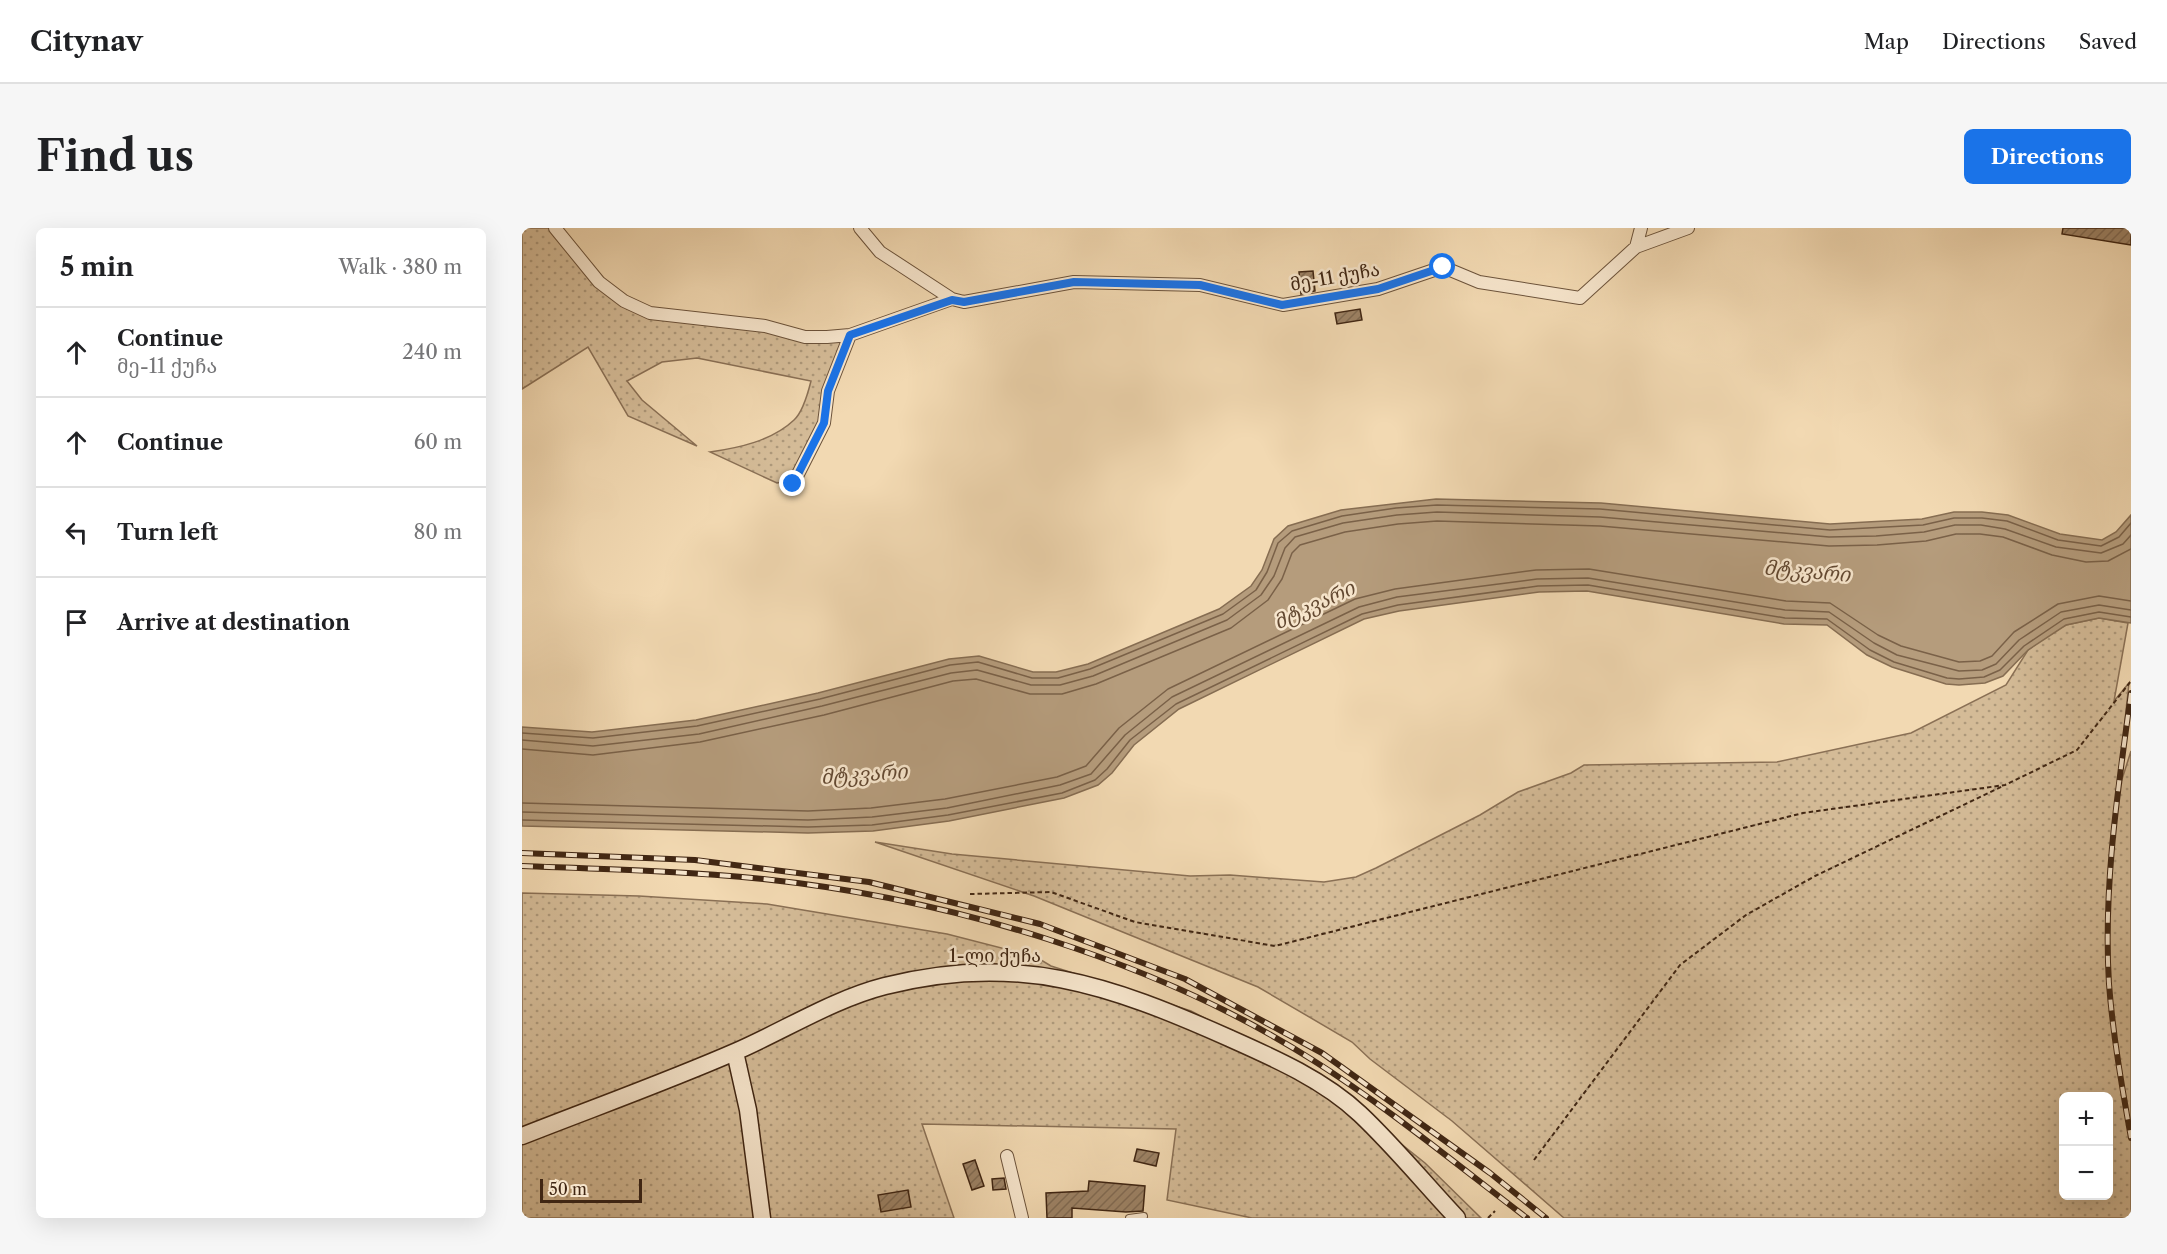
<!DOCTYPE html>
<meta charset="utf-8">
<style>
:root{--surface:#fff;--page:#f6f6f6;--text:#202124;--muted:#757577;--line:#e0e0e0;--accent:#1a73e8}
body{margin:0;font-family:"Libre Caslon Text","Noto Serif Georgian",serif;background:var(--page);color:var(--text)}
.controls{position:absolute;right:18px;bottom:18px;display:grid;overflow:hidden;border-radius:9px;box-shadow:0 6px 24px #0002}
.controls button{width:54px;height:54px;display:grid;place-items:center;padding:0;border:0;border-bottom:2px solid var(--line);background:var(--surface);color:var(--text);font:30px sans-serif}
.scale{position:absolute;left:18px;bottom:15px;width:102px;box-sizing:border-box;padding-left:6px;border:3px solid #402613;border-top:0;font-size:16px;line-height:21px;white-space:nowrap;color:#402613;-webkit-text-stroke:4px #f7e6cd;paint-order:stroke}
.stop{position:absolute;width:18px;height:18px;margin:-14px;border:4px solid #1a73e8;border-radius:50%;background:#fff}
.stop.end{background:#1a73e8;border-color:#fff;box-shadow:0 2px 6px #0008}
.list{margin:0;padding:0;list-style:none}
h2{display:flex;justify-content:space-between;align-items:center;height:78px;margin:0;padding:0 24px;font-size:26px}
h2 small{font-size:20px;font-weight:400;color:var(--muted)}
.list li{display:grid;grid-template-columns:39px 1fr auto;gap:18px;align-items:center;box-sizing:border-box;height:90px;padding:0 24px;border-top:2px solid var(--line)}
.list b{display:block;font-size:22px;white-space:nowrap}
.list p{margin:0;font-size:20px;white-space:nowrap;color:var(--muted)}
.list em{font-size:20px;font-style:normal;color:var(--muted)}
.icon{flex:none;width:33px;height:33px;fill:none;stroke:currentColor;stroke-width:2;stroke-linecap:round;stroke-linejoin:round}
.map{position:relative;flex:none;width:1609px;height:990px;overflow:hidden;border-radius:9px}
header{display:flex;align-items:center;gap:36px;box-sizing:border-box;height:84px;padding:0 30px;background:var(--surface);border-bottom:2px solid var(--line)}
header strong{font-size:28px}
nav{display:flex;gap:33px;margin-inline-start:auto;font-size:21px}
.intro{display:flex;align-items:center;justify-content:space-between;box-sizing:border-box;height:144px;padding:0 36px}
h1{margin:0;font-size:42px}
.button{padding:15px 27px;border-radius:9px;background:var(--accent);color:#fff;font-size:21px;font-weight:700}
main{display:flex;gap:36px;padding:0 36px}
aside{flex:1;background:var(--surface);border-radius:9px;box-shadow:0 6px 24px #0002}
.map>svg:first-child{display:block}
.green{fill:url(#green-dots);stroke:#8a7055;stroke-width:1.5;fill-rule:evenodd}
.water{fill:#b59c7c;stroke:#866d52;stroke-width:1.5}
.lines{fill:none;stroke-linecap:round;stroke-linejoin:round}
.shore{stroke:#7a6148;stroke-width:1.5}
.building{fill:url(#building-hatch);stroke:#402613;stroke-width:1.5}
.lane-casing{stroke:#6c533b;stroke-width:8}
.street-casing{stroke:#6c533b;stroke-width:14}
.secondary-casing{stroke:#402613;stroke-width:19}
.path{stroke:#402613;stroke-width:2;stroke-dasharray:4.5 3;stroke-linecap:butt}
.lane{stroke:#f7e6cd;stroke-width:6}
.street{stroke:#f7e6cd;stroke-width:12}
.secondary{stroke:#f7e6cd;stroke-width:16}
.rail-casing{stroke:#402613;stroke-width:6}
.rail{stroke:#f7e6cd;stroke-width:4;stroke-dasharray:11;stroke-linecap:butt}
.route{stroke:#1a73e8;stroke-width:8}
.labels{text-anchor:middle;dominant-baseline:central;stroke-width:5;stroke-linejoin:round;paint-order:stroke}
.street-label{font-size:18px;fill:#402613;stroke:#f7e6cd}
.water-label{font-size:20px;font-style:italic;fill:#634932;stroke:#f7e6cd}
</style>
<header>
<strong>Citynav</strong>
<nav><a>Map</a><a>Directions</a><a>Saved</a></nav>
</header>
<div class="intro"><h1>Find us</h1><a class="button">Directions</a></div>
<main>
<aside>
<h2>5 min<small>Walk · 380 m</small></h2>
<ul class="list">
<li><svg class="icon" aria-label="ahead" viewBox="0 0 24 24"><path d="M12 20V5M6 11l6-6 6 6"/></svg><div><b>Continue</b><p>მე-11 ქუჩა</p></div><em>240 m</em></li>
<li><svg class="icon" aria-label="ahead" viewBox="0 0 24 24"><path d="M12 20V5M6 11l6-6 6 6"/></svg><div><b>Continue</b></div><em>60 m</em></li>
<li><svg class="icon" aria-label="left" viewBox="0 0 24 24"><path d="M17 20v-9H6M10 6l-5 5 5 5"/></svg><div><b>Turn left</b></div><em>80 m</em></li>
<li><svg class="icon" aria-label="arrive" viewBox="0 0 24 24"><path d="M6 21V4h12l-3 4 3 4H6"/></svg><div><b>Arrive at destination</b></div></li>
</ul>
</aside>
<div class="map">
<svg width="1609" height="990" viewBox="0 0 1609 990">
<defs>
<pattern id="green-dots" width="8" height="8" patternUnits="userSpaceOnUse" patternTransform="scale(1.5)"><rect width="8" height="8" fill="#d4bb97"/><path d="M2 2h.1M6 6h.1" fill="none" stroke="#ad987a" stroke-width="1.8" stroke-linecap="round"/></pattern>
<pattern id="building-hatch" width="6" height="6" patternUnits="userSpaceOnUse" patternTransform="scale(1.5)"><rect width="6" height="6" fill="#9d8366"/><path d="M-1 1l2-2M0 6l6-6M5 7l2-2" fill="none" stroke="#816b53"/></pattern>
</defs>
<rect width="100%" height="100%" fill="#f2d9b2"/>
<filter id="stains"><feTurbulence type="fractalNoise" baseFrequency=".00333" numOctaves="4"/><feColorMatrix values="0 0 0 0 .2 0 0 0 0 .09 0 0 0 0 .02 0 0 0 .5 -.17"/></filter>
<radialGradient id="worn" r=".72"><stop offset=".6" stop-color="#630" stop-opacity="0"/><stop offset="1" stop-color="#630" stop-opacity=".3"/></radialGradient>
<!-- green -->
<path class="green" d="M 0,0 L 33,0 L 77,54 L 128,85 L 283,109 L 328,107 C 313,159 302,211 266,253 L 255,255 L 188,224 C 216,220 250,213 272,192 C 281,184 286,165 289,153 L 175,130 L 140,134 L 105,153 L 120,172 L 175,218 L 106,188 L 66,119 L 0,161 Z
M 1577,390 L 1606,395 L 1592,473 L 1607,455 L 1595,567 L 1609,523 L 1609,990 L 1042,990 L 930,893 L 848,831 L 830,814 L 736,759 L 512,668 L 353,614 L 430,626 L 668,648 L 708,647 L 802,654 L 834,649 L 854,640 L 958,587 L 996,564 L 1049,545 L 1062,537 L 1255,534 L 1389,505 L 1484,457 L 1506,422 L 1530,404 L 1544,397 ZM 1542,868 L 1586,868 L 1586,968 L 1542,968 Z
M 0,665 L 117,668 L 245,676 L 425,706 L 514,729 L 529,738 L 669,783 L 794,848 L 903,935 L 959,990 L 730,990 L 645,972 L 654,901 L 400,896 L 432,990 L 0,990 Z"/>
<!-- water -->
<path class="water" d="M 914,271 L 1079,275 L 1308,296 L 1400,291 L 1432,284 L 1460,284 L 1486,287 L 1538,306 L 1580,312 L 1594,304 L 1609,287 L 1609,395 L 1577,390 L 1544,397 L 1506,422 L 1481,448 L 1463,455 L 1437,457 L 1424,456 L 1370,439 L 1345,427 L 1305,397 L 1262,396 L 1065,363 L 1017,364 L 877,383 L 842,391 L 657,481 L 612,517 L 590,545 L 576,557 L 542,570 L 427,593 L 351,603 L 286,605 L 0,598 L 0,499 L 70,504 L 174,492 L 296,465 L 427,431 L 457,428 L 511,444 L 534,444 L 566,436 L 697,381 L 729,358 L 740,342 L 752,311 L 766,298 L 819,282 Z"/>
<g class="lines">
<!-- shore -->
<path class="shore" d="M 0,505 L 71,510 L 175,498 L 298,471 L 428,437 L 456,434 L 510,450 L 536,450 L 568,441 L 701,386 L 734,362 L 745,344 L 756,315 L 770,303 L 820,288 L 874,280 L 915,277 L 1078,281 L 1308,302 L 1401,297 L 1432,290 L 1460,290 L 1485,293 L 1536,312 L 1579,318 L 1597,309 L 1609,295
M 0,512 L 71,518 L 177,506 L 300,478 L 429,445 L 455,442 L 509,457 L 538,457 L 571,448 L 705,392 L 739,367 L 752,348 L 763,320 L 773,309 L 821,295 L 875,287 L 915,284 L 1078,289 L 1307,309 L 1354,308 L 1402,304 L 1433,297 L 1459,297 L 1483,301 L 1534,319 L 1579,325 L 1601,316 L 1609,307
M 0,521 L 71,527 L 178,514 L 302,487 L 431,453 L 454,451 L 508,466 L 540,466 L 574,456 L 709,400 L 746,372 L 760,351 L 770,325 L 778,317 L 823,304 L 876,296 L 915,293 L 1078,298 L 1307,318 L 1355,317 L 1404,313 L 1434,306 L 1458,306 L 1481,309 L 1530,327 L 1564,334 L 1586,333 L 1609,321
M 0,575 L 286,583 L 349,580 L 423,571 L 535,549 L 564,538 L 597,500 L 646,461 L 833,371 L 873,361 L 1014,342 L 1067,341 L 1264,373 L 1308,375 L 1356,407 L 1379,418 L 1437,434 L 1458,433 L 1470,428 L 1492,404 L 1536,376 L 1577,368 L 1609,373
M 0,584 L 286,592 L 350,589 L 425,580 L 538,557 L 569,546 L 603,507 L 650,469 L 837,379 L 875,369 L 1015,351 L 1066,350 L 1263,382 L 1307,384 L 1352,415 L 1375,427 L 1437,443 L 1460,442 L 1474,436 L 1497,412 L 1539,384 L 1577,377 L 1609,382
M 0,592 L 286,599 L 350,597 L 426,587 L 540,565 L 573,552 L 585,541 L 608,512 L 654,476 L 840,386 L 876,377 L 1016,358 L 1066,357 L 1263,390 L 1305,391 L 1348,422 L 1372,434 L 1425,450 L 1437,451 L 1462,449 L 1478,442 L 1502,418 L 1542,391 L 1577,384 L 1609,389"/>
</g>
<!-- building -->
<path class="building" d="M 1541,0 L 1609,0 L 1609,17 L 1540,6 Z
M 791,43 L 793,63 L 779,66 L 777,44 Z
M 838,81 L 840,92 L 815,96 L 813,85 Z
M 615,921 L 637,925 L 634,938 L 612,933 Z
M 453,932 L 462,958 L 450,962 L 441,936 Z
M 482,950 L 484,961 L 471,962 L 470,951 Z
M 567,953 L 623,958 L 621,983 L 604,984 L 550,980 L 550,990 L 525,990 L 524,965 L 566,963 Z
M 386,962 L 389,979 L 359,984 L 356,967 Z"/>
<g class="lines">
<!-- lane casing -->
<g class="lane-casing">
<path id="lane" d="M 607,990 L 622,988"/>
</g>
<!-- street casing -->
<g class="street-casing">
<path id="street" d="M 33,0 L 77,54 L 102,73 L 128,85 L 243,98 L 283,109 L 305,109 L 328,107 L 430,71
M 338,0 L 358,24 L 430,71 L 442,74 L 552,54 L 678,57 L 761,77 L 856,61 L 921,39 L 957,54 L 1058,70 L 1114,19 L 1166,0
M 1114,19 L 1119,0
M 271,256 L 302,195 L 306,163 L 328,107
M 485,928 L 500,990"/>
</g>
<!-- secondary casing -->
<g class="secondary-casing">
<path id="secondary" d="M 213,824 L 226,882 L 240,990
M 0,908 C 71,880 144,854 215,823 C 263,802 312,771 363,758 C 495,724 588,757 707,810 C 752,830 802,852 838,886 C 872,918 903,956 935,990"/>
</g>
<!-- path -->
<path class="path" d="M 448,666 L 529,664 L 613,694 L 753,718 L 1281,585 L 1483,557 L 1555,522 L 1609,453
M 1012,932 L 1158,737 L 1224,687 L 1293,648 L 1481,558
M 966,990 L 973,983"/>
<!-- lane -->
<use href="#lane" class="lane"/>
<!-- street -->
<use href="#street" class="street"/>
<!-- secondary -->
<use href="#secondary" class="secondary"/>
<!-- rail casing -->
<g class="rail-casing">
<path id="rail" d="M 1609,465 C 1596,561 1581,659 1587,756 C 1591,808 1600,859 1609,910
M 0,625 L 173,632 L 347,654 L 518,696 L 663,751 L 800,825 L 968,945 L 1024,990
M 0,638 C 80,641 161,643 241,651 C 424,670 633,732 789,831 C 864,878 934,936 1005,990"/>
</g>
<!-- rail -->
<use href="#rail" class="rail"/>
</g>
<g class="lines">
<!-- route -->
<path class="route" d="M 271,256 L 302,195 L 306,163 L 328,107 L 430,72 L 442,74 L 552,54 L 678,57 L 760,77 L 856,61 L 921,39"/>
</g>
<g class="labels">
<!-- street labels -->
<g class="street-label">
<text transform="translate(813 49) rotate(-10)">მე-11 ქუჩა</text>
<text x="473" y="728">1-ლი ქუჩა</text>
</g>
<!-- water labels -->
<g class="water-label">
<text transform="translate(1285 343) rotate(5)">მტკვარი</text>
<text transform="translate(792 377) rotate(-25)">მტკვარი</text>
<text transform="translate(342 546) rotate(-4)">მტკვარი</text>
</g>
</g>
<rect width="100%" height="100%" filter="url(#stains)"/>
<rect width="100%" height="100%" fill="url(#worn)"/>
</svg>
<div class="controls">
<button>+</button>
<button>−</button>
</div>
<div class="scale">50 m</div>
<div class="stop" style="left:921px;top:39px"></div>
<div class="stop end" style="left:271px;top:256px"></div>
</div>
</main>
